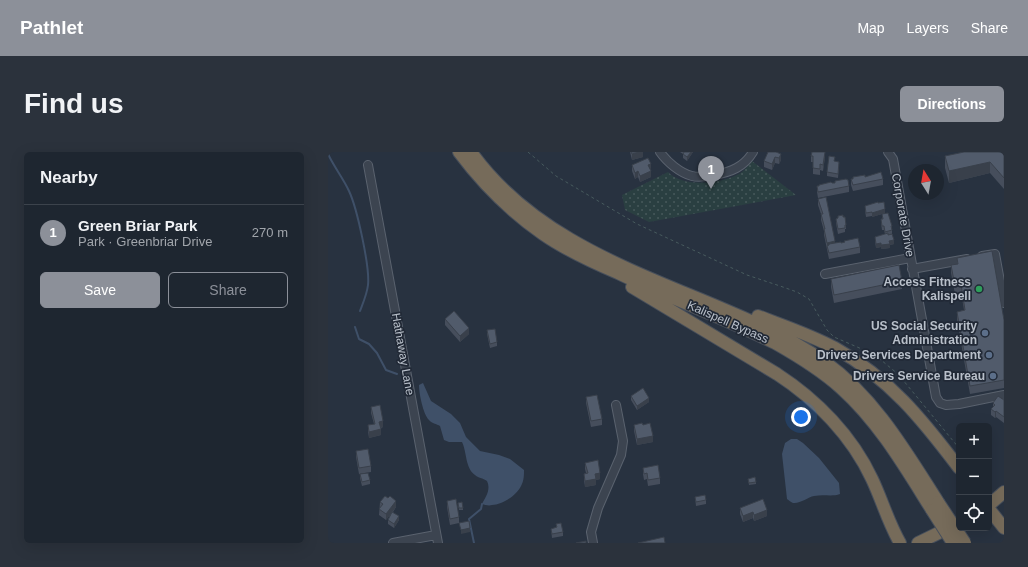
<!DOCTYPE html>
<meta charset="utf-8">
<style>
:root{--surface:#1e2630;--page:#2b323c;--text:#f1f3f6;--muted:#a1a5ab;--line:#3c434c;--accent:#8c9099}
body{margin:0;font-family:Arial,sans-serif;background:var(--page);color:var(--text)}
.controls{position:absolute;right:12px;bottom:12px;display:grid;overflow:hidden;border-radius:6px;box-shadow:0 4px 16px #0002}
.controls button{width:36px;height:36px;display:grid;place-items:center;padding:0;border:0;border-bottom:1px solid var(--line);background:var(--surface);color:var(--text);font:20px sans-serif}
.compass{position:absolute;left:580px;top:12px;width:36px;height:36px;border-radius:50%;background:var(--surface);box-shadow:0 4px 16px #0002;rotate:349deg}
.you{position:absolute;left:473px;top:265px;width:14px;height:14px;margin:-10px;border:3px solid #fff;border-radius:50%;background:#1a73e8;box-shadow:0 0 0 6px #1a73e833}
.badge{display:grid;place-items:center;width:26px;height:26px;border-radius:50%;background:var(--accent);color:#fff;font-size:13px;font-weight:700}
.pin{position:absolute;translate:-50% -33px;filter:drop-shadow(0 1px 2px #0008)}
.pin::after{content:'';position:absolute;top:21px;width:14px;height:12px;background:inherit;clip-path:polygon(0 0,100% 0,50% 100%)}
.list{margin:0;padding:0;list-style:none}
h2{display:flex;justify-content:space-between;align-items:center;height:52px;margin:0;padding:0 16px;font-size:17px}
h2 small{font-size:13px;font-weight:400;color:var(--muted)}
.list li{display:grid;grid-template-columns:26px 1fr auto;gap:12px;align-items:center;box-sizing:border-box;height:56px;padding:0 16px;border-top:1px solid var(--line)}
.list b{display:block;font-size:15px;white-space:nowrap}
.list p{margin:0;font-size:13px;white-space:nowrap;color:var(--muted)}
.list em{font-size:13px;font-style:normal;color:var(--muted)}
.actions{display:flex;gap:8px;padding:12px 16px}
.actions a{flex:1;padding:9px 0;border:1px solid var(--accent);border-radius:6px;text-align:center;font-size:14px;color:var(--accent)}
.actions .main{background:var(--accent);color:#fff}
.icon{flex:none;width:22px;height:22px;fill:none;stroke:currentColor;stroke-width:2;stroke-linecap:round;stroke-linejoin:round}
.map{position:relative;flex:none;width:676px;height:391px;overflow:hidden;border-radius:6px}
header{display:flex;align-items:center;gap:24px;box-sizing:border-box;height:56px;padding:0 20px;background:var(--accent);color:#fff}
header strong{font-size:19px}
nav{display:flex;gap:22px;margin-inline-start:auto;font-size:14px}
.intro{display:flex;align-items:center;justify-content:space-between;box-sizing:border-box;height:96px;padding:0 24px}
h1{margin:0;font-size:28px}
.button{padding:10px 18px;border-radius:6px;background:var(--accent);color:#fff;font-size:14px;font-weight:700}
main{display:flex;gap:24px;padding:0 24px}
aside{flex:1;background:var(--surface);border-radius:6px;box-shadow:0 4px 16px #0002}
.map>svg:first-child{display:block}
.park{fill:url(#park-dots)}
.water{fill:#3f5068}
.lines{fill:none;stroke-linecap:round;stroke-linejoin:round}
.stream{stroke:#3f5068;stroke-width:2}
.minor-casing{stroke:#5a626e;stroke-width:10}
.highway-casing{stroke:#474f5b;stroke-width:14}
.path{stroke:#485b5e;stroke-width:1;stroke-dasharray:3 3;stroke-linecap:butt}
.minor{stroke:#3c4450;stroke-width:8}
.highway{stroke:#766b5a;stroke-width:12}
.highway-bridge-casing{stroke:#474f5b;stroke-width:14;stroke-linecap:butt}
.highway-bridge{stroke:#766b5a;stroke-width:12}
.wall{fill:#464e5c}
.shaded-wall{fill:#39404b}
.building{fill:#515b6b;stroke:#39404b}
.leisure-dot{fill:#2e9e5b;stroke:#212936;stroke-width:1.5}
.service-dot{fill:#5c6f8a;stroke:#212936;stroke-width:1.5}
.labels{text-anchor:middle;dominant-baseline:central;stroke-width:3.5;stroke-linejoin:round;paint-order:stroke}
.street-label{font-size:12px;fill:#b9c0ca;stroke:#212936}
.poi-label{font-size:12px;font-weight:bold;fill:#b9c0ca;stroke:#212936;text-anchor:end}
</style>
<header>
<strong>Pathlet</strong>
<nav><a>Map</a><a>Layers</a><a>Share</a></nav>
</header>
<div class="intro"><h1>Find us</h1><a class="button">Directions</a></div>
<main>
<aside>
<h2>Nearby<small></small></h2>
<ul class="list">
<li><span class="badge">1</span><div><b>Green Briar Park</b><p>Park · Greenbriar Drive</p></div><em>270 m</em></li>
</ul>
<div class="actions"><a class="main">Save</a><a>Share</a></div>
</aside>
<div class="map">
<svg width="676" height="391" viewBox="0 0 676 391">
<defs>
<pattern id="park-dots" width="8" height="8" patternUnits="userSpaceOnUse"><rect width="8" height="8" fill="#2a3f41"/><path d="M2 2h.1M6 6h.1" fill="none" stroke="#47595b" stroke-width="1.8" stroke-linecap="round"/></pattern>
</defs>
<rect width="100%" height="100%" fill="#283240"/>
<!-- park -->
<path class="park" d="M 424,9 L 468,43 L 321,70 L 297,58 L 294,43 L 340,20 C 355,36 393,32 411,22 C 416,19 420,14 424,9 Z"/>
<!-- water -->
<path class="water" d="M 95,231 L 103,249 L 123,262 L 132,271 L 138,285 L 152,299 L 171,303 L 182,307 L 196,318 C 196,323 196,329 193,334 C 189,343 174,353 164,353 C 161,354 157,353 154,352 C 158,344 163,338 159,329 C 155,326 150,326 147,323 C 137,316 139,300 134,290 L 121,290 L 116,288 L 112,274 C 109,272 103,271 101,268 C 95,262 91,241 91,233 Z
M 463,287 L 469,287 L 475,291 L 491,306 L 511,331 L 512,342 C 504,345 496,342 486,344 C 480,345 472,352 465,351 C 462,350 461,348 459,347 L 454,302 L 457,291 Z"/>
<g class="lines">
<!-- stream -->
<path class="stream" d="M 0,2 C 6,15 15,26 21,39 C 29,56 42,115 40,133 C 39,142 35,151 32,159
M 27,175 L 31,187 L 41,192 L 49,201 L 58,218 L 69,222
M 146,391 L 141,367 L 153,357 L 154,352"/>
<!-- minor casing -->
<g class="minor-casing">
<path id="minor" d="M 332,0 C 339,10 352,21 364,24 C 372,26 379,24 386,23 C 403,20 416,15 425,0
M 560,0 L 565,7 L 608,245 L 612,251 L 618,253 L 631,252 L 676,243
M 40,13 L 110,391
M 654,104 L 667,102 L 676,151
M 584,117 L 639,107
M 497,122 L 582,106
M 65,391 L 108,383
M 265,391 L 263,380 L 270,356 L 293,303 L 295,289 L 288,253"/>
</g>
<!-- highway casing -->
<g class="highway-casing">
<path id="highway" d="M 131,0 C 155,32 182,59 215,82 C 238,98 264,110 290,121 C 342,146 396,166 447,191 C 470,204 493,218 513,236 C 551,270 577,315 604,358
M 143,0 C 204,85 303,118 395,157 C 431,172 466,188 497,210 C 547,246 578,300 610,350
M 304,135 L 449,222 C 489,248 524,284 544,327 C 554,348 560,370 572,391
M 430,164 C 456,174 483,183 507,196 C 561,226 594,267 631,316
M 661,353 L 676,340
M 661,357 L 676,376
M 590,391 L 631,371"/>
</g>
<!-- path -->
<path class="path" d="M 200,0 L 228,24 L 309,72 L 419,123 L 452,134 L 469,140 L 481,147 L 499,178 L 506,185 L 543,201 L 553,208 L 570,222 L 631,296
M 661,333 L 664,338"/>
<!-- minor -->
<use href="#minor" class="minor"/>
<!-- highway -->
<use href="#highway" class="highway"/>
<!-- highway-bridge casing -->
<g class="highway-bridge-casing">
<path id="highway-bridge" d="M 610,350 L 637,391
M 604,358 L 625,391"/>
</g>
<!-- highway-bridge -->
<use href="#highway-bridge" class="highway-bridge"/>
</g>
<!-- wall -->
<path class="wall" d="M 302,0 L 315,0 L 315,5 L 304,8 Z
M 352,0 L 365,0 L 359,9 L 355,6 L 355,2 Z
M 450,0 L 450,1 L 453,8 L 451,12 L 447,11 L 444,18 L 436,15 L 436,9 Z
M 676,1 L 676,37 L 662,21 L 621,31 L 617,16 L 617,4 Z
M 483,4 L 497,5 L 495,19 L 492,18 L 492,23 L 485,22 L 485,10 L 483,10 Z
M 507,9 L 511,14 L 510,26 L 499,24 L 499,20 Z
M 304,13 L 323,18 L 323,25 L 312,30 L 310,25 L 307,27 L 304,19 Z
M 523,27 L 555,27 L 555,33 L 525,39 L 523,33 Z
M 489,34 L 521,34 L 521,40 L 490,46 L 489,40 Z
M 490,47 L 507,91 L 513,91 L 532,95 L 532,101 L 501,107 L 496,83 L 496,79 L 493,68 L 493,62 L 490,53 Z
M 550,51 L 557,61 L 554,62 L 564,74 L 564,82 L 566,92 L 562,93 L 562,96 L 553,97 L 553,95 L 548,96 L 547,89 L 547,85 L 557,82 L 556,78 L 554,78 L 553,71 L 553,67 L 554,67 L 554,62 L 544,65 L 544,64 L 538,65 L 537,58 L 537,54 Z
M 508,67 L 518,73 L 518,77 L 517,77 L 517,80 L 510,82 L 508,71 Z
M 629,106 L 676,168 L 676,236 L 642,242 L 629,168 L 629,160 L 636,158 L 633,140 L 627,142 L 623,121 L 623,113 L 629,112 Z
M 503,127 L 574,129 L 574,137 L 506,151 L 503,135 Z
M 117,167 L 141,182 L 132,190 L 117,173 Z
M 159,178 L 169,190 L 169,194 L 162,196 L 159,182 Z
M 303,244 L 321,250 L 309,258 L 303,248 Z
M 258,245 L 274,267 L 274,273 L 263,275 L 258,251 Z
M 676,248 L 676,271 L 668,265 L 667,266 L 663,263 L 663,257 L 665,255 L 665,251 Z
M 43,255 L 55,275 L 53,276 L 53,283 L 41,286 L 40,279 L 40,273 L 46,272 L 43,261 Z
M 306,273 L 315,273 L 325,290 L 309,293 L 306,279 Z
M 28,299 L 43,314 L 43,320 L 31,322 L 28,305 Z
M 257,311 L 272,327 L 268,328 L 268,333 L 257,335 L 256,328 L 256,322 L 258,321 L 257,317 Z
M 315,316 L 332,326 L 332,332 L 320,334 L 319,327 L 316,328 L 315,322 Z
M 32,322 L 42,328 L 42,332 L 34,334 L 32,326 Z
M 420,327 L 428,330 L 428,332 L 421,333 Z
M 367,345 L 378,348 L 378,352 L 368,354 Z
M 119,349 L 131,365 L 131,371 L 122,373 L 119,355 Z
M 52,350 L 68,355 L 65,360 L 71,368 L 66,376 L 60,372 L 60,368 L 62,363 L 58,368 L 51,363 Z
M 130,351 L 135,356 L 135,358 L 131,358 Z
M 412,356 L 439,364 L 426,369 L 425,366 L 415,370 L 412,362 Z
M 228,372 L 235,380 L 235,384 L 224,386 L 223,377 L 228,376 Z"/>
<!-- shaded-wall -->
<path class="shaded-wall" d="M 311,0 L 315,0 L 315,5 L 304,8 L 304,2 Z
M 363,0 L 365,0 L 359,9 L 359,5 Z
M 497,0 L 497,5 L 495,19 L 495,13 Z
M 453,2 L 453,8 L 451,12 L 451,6 Z
M 447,5 L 447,11 L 444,18 L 444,12 Z
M 662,10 L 662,21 L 621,31 L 621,19 Z
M 323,12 L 323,18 L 320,13 Z
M 310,19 L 310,25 L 307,27 L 307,21 Z
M 323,19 L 323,25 L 312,30 L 312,24 Z
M 557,57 L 557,61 L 544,65 L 544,61 Z
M 566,88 L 566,92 L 562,93 L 562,96 L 553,97 L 553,93 L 561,89 Z
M 507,89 L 507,95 L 501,97 L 499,94 L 499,97 L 499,91 Z
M 553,91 L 553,95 L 548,96 L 548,92 Z
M 141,176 L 141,182 L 132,190 L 132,184 Z
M 321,246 L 321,250 L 309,258 L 309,254 Z
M 668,259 L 668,265 L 667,266 L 667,260 Z
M 55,269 L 55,275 L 51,276 L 51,270 Z
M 53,277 L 53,283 L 41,286 L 41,280 Z
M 325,284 L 325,290 L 309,293 L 309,287 Z
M 272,321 L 272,327 L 268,328 L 268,333 L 257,335 L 257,329 L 267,322 Z
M 68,349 L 68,355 L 58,368 L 58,362 Z
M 439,358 L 439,364 L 426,369 L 426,363 Z
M 425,360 L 425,366 L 415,370 L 415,364 Z
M 71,364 L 71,368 L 66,376 L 66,372 Z
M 142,376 L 142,380 L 133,382 L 133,378 Z"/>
<!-- building -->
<path class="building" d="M 303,0 L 311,0 L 304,2 Z
M 356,0 L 363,0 L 359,5 L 355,2 Z
M 440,0 L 448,0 L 453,2 L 451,6 L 447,5 L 444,12 L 436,9 Z
M 484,0 L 497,0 L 495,13 L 492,12 L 492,17 L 485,16 L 485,4 L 483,4 Z
M 636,0 L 675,0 L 676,1 L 676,26 L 662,10 L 621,19 L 617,4 Z
M 501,4 L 507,5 L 506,9 L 511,10 L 510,22 L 499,20 Z
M 320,6 L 323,12 L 320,13 L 323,19 L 312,24 L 310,19 L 307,21 L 304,13 Z
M 553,20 L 555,27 L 525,33 L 523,27 L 525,27 L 525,25 L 537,23 L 537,25 Z
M 518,27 L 520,28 L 521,34 L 490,40 L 489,34 L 491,34 L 491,33 L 503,30 L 504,31 L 507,31 L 507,29 Z
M 498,45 L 507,89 L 499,91 L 496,77 L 497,77 L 493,62 L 495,62 L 490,47 Z
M 550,50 L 550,51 L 556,50 L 557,57 L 544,61 L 544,60 L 538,61 L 537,54 Z
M 560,61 L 564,74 L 563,74 L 564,78 L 557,80 L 556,74 L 554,74 L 553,67 L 555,67 L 554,62 Z
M 515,63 L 515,65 L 517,65 L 518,73 L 517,73 L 517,76 L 510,77 L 508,67 L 510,66 L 510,64 Z
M 560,81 L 560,83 L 564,82 L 566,88 L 561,89 L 562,92 L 553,93 L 553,91 L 548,92 L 547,85 Z
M 530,86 L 532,95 L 501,101 L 499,94 L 501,93 L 501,92 L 513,90 L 513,91 L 517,90 L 516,89 Z
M 664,99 L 676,168 L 676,228 L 642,234 L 629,160 L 637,158 L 633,132 L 627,134 L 623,113 L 630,112 L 629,106 Z
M 571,113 L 574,129 L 506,143 L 503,127 Z
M 126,159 L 141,176 L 132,184 L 117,167 Z
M 167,177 L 169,190 L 162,192 L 159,178 Z
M 315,236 L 321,246 L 309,254 L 303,244 Z
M 269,243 L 274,267 L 263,269 L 258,245 Z
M 670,244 L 676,248 L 676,265 L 668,259 L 667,260 L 663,257 L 667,253 L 665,251 Z
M 52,253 L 55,269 L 51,270 L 53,277 L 41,280 L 40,273 L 47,272 L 43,255 Z
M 314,271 L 315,273 L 322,271 L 325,284 L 309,287 L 306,273 Z
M 40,297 L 43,314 L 31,316 L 28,299 Z
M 270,308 L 272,321 L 267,322 L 268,327 L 257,329 L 256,322 L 260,321 L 257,311 Z
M 330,313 L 332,326 L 320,328 L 319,321 L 316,322 L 315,316 Z
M 40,321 L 42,328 L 34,330 L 32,322 Z
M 427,325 L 428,330 L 421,331 L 420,327 Z
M 377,343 L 378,348 L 368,350 L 367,345 Z
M 57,344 L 60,346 L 62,344 L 68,349 L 58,362 L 51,357 L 55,352 L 52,350 Z
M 128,347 L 131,365 L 122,367 L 119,349 Z
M 435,347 L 439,358 L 426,363 L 425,360 L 415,364 L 412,356 Z
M 134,350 L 135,356 L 131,356 L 130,351 Z
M 64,360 L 71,364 L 66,372 L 60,368 Z
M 141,369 L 142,376 L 133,378 L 131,371 Z
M 233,371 L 235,380 L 224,382 L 223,377 L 229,375 L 228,372 Z
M 336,385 L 337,391 L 310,391 Z
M 258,389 L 258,391 L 248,391 Z"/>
<!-- markers -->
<circle class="leisure-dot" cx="651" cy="137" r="4"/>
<g class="service-dot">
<circle cx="657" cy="181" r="4"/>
<circle cx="661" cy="203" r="4"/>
<circle cx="665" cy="224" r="4"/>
</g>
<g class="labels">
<!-- street labels -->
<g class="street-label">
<text transform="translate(575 63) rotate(80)">Corporate Drive</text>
<text transform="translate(400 170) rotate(24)">Kalispell Bypass</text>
<text transform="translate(75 202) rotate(80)">Hathaway Lane</text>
</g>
<!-- poi labels -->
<g class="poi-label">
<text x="643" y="130">Access Fitness<tspan x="643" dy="14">Kalispell</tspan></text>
<text x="649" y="174">US Social Security<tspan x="649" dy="14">Administration</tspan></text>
<text x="653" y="203">Drivers Services Department</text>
<text x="657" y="224">Drivers Service Bureau</text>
</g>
</g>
</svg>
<div class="controls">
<button>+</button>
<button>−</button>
<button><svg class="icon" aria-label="locate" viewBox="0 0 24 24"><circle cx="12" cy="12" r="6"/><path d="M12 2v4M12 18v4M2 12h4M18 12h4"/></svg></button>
</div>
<svg class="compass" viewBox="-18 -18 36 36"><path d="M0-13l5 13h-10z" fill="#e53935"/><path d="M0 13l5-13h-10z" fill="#a1a5ab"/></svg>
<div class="you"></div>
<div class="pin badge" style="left:383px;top:37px">1</div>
</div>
</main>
